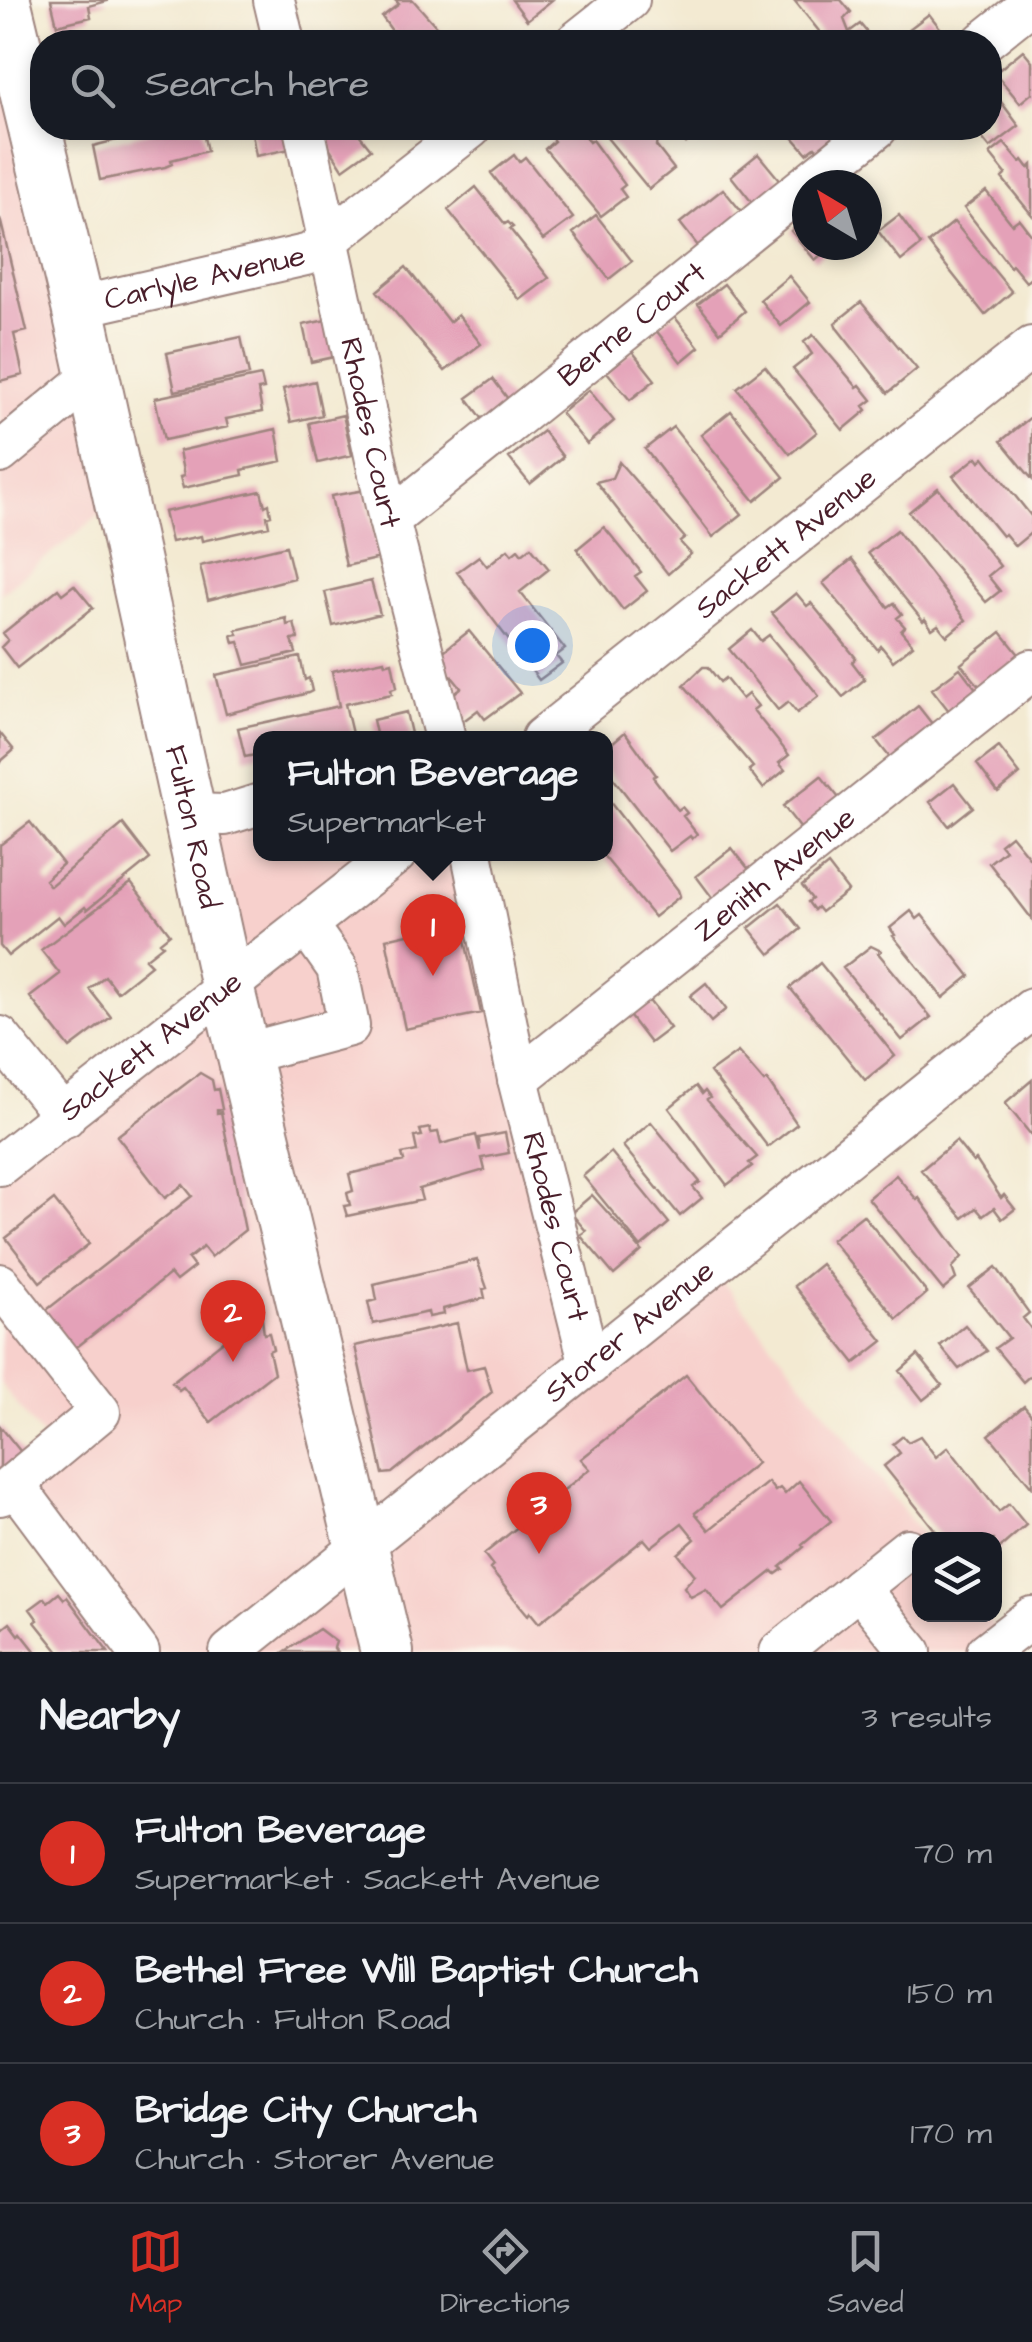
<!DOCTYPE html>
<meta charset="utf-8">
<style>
:root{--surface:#171b24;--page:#242831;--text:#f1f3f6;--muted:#9ea1a6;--line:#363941;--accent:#d93025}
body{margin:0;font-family:"Architects Daughter",sans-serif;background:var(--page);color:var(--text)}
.controls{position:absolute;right:30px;bottom:30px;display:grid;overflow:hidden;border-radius:20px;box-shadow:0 5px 15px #0003}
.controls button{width:90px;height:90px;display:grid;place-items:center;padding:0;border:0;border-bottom:2px solid var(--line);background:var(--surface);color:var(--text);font:50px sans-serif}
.compass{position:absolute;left:792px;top:170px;width:90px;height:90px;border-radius:50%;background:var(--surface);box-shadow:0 5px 15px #0003;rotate:322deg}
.you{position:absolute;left:532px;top:645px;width:35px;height:35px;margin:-25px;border:8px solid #fff;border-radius:50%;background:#1a73e8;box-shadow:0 0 0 15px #1a73e833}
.badge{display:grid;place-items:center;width:65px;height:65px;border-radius:50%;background:var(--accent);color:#fff;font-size:32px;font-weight:700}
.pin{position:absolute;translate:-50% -82px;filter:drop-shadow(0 2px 5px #0008)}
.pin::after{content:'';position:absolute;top:52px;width:35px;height:30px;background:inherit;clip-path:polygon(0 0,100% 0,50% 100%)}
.popup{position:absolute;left:253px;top:731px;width:360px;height:130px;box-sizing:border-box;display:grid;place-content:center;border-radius:20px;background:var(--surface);filter:drop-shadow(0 2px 8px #0005);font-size:32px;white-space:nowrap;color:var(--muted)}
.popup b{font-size:38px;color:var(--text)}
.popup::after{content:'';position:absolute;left:50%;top:100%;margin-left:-20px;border:20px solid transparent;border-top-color:var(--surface)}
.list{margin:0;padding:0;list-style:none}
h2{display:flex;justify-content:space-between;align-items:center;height:130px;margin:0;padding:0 40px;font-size:42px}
h2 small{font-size:32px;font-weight:400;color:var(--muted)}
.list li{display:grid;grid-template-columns:65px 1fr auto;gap:30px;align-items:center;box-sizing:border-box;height:140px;padding:0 40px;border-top:2px solid var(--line)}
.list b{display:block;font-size:38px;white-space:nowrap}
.list p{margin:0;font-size:32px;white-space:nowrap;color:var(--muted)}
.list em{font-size:32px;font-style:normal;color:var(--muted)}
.icon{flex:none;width:55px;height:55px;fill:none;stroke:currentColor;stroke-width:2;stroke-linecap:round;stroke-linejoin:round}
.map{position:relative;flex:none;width:1032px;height:1652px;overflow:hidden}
.search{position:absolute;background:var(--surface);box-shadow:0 5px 15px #0003;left:30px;right:30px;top:30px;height:110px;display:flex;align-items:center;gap:25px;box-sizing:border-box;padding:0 35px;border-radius:40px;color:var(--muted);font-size:38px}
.sheet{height:550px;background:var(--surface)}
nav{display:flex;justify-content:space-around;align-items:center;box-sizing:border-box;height:140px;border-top:2px solid var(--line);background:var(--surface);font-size:28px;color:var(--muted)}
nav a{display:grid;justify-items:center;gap:5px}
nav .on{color:var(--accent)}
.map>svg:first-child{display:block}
.built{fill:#f7d0cc}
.building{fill:#e4a1b8}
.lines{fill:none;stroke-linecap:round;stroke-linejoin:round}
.minor-casing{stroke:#9e847e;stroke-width:44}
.major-casing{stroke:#9e847e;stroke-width:56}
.minor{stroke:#fff;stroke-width:40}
.major{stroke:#fff;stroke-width:52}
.labels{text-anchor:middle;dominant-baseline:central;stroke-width:9;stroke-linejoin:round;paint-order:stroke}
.street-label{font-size:30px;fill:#4a1f2b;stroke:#fbf7ec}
</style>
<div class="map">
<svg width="1032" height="1652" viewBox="0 0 1032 1652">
<rect width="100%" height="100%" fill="#fbf7ec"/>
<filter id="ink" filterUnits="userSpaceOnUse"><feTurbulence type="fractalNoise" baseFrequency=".01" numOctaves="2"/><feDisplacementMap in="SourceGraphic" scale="20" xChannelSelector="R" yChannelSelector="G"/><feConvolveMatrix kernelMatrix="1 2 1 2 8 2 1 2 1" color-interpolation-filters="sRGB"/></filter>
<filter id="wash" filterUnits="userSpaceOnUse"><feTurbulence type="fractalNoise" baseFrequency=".0048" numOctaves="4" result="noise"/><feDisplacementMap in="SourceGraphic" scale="40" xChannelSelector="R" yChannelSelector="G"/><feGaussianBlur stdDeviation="2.25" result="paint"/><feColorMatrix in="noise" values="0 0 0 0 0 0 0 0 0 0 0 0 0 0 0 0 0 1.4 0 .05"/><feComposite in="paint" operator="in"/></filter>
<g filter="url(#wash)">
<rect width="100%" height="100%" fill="#f3ead2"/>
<!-- built -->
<path class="built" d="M 0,0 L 120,499 L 0,594 Z
M 260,782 L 260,854 L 472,854 L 590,1364 L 711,1267 L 926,1539 L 920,1540 L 920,1614 L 985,1615 L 1004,1639 L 987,1652 L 139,1652 L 14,1484 L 53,1451 L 0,1383 L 0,1165 L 226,986 L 186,801 Z"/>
<g id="blocks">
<!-- building -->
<path class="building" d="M 51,0 L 107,0 L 107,1 L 89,6 L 91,17 L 57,25 Z
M 395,0 L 413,0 L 450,42 L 400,42 L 382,17 L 399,4 Z
M 512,0 L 552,0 L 527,20 Z
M 794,0 L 841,0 L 851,12 L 844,19 L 849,32 L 860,24 L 875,42 L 827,41 Z
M 929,14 L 951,42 L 898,42 L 896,39 Z
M 1023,50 L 1032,61 L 1032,93 L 1020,103 L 995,73 Z
M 993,91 L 1019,126 L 990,148 L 974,128 L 990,128 L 990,94 Z
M 164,128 L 202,128 L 207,151 L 171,160 L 172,164 L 165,167 L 100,180 L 93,146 Z
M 251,128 L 286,128 L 290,149 L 256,156 Z
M 317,128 L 354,128 L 371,149 L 343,169 Z
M 553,128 L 578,128 L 589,142 L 592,140 L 625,185 L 620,189 L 626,197 L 601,216 L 545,149 L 554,141 L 547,132 Z
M 599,128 L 648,128 L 657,140 L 656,146 L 674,169 L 649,189 Z
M 674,128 L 707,128 L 686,143 Z
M 785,128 L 832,128 L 841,141 L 823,156 L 815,147 L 807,153 Z
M 1004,143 L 1020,162 L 1023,160 L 1029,168 L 1032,165 L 1032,215 L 1002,178 L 1006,174 L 990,154 Z
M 758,154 L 782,183 L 754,205 L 731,176 Z
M 514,155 L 519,162 L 525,157 L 573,218 L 543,240 L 491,173 Z
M 476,187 L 505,224 L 508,222 L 513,227 L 510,229 L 549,278 L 520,300 L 448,210 Z
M 723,189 L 745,216 L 702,251 L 680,223 Z
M 986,191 L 1012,224 L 1019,219 L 1032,236 L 1032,277 L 1026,282 L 1012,265 L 1010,267 L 964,208 Z
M 596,215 L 632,261 L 609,279 L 573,233 Z
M 899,215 L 921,245 L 901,261 L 878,231 Z
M 0,218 L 27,331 L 14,334 L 23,375 L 0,381 Z
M 807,218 L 807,245 L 833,245 L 815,260 L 791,231 Z
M 954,222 L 1012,292 L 985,315 L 928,243 Z
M 406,267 L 449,322 L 458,315 L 481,344 L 445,371 L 377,291 Z
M 789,276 L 810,302 L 781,326 L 760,300 Z
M 724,284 L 745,311 L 720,332 L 698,304 Z
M 861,302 L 917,369 L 888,393 L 837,328 L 835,323 Z
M 673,315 L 699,347 L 681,362 L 655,329 Z
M 335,318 L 343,355 L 311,362 L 303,325 Z
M 813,335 L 857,387 L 860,385 L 872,400 L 864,406 L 867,410 L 843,430 L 793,369 L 812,354 L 804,342 Z
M 241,337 L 249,375 L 175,391 L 167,353 Z
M 632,351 L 655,380 L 630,400 L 607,372 Z
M 765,366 L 817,432 L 790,454 L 737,388 Z
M 261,376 L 264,389 L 258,390 L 262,412 L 226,419 L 228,427 L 164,440 L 155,398 Z
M 493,379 L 514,407 L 488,426 L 467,398 Z
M 315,381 L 322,415 L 291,422 L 283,389 Z
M 589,390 L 614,421 L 587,444 L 561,413 Z
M 731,411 L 784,477 L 755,501 L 701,435 Z
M 343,415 L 352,455 L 318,463 L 309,423 Z
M 1032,416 L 1032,479 L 1001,441 Z
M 673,427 L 742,514 L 713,537 L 645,449 Z
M 276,429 L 282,461 L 242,470 L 243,475 L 183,488 L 180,477 L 184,476 L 179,451 Z
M 543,431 L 563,457 L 530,484 L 509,458 Z
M 977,457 L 980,461 L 984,457 L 1032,517 L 1032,532 L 1015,546 L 1005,534 L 1002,536 L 953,476 Z
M 619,462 L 685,538 L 680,542 L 691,554 L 668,574 L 596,482 L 612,478 Z
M 938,488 L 1000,566 L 988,576 L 1000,591 L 986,602 L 909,512 Z
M 365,490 L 380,558 L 346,566 L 331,496 Z
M 261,491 L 265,506 L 269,504 L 271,515 L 267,516 L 269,526 L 202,541 L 201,536 L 171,542 L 164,512 Z
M 604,527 L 641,572 L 635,576 L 647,591 L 623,610 L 577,549 Z
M 897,530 L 966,620 L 947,636 L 938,625 L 932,629 L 925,619 L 923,621 L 868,553 Z
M 286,546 L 294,578 L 208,600 L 200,566 Z
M 531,547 L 549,569 L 520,592 L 565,649 L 556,656 L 562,663 L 539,680 L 457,572 L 479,556 L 487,566 L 508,549 L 512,554 L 518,549 L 522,554 Z
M 852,559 L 888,607 L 894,603 L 902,614 L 897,618 L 905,627 L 901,631 L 913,645 L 893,661 L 881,646 L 878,650 L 823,583 Z
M 371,581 L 380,614 L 333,626 L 325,592 Z
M 74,585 L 93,608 L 17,668 L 1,647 L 8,640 L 3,633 L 58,589 L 62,594 Z
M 796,593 L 807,606 L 811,603 L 856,658 L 852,662 L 865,679 L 843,697 L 772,613 Z
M 286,618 L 287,625 L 294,623 L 298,639 L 292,640 L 296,653 L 246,665 L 239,642 L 234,643 L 232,635 L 238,634 L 236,630 Z
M 752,630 L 761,641 L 769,635 L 819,696 L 797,713 L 788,702 L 778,710 L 729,649 Z
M 469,631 L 520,693 L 485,719 L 478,710 L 462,722 L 445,700 L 461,688 L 436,657 Z
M 1001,632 L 1025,662 L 985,693 L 961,664 Z
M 300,657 L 305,680 L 309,678 L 312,691 L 308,693 L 226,714 L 216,675 Z
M 384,660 L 385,664 L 392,662 L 397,687 L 391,689 L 392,694 L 345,704 L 353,738 L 260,738 L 260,754 L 245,757 L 238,728 L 339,706 L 332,671 Z
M 703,667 L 708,667 L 720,682 L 725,678 L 742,699 L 748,694 L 758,706 L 753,710 L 789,755 L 779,763 L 785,770 L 763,788 L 749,770 L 753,767 L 684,685 Z
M 960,668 L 980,694 L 953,716 L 932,689 Z
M 918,706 L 940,734 L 895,764 L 876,740 Z
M 406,712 L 412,738 L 377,738 L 373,720 Z
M 625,732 L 656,775 L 653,777 L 678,810 L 682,807 L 687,813 L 683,816 L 697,834 L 692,839 L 690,836 L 670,851 L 606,769 L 606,748 Z
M 0,733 L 14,750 L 0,762 Z
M 999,747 L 1020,774 L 998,792 L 977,764 Z
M 821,776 L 848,809 L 809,839 L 783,806 Z
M 954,783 L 973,807 L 949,826 L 930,802 Z
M 606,797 L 678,890 L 680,896 L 654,917 L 602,854 L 606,854 Z
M 30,822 L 63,864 L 45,880 L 50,886 L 123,824 L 150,859 L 87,910 L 85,907 L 64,924 L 58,916 L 8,956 L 0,946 L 0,845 Z
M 1011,835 L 1032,861 L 1032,919 L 989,863 L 1005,850 L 1000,844 Z
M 732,848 L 754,876 L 717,904 L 696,876 Z
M 828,865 L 848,891 L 821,912 L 817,907 L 814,910 L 808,902 L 812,899 L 802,886 Z
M 131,883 L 170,934 L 160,942 L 163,945 L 145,959 L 151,965 L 117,992 L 105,976 L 89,989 L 111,1017 L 70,1048 L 30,997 L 60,974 L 41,950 Z
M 780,903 L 801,929 L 770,954 L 749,928 Z
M 911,911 L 917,919 L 922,915 L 970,976 L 943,998 L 893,936 L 895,935 L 890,928 Z
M 461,922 L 481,1013 L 405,1029 L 386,939 Z
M 871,946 L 881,951 L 878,953 L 931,1017 L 902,1040 L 843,968 Z
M 820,963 L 895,1056 L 865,1080 L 790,988 Z
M 706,983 L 726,1009 L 711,1022 L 690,996 Z
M 647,998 L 670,1028 L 650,1043 L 627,1013 Z
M 738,1052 L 764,1082 L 767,1080 L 797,1124 L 768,1147 L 710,1072 Z
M 200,1073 L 212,1080 L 214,1090 L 218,1089 L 222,1109 L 217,1110 L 217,1113 L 221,1112 L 245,1230 L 211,1257 L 203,1247 L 188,1259 L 194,1267 L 176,1281 L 170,1274 L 68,1354 L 39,1316 L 192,1196 L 183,1185 L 165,1198 L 117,1136 Z
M 1032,1080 L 1032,1136 L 1005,1103 Z
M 696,1086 L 702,1094 L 705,1091 L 710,1098 L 707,1100 L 757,1157 L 749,1163 L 752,1166 L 727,1185 L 669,1108 Z
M 651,1122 L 700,1182 L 693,1187 L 702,1198 L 680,1216 L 623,1146 Z
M 430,1128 L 431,1133 L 438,1132 L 441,1144 L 476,1135 L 480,1151 L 479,1138 L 505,1133 L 509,1153 L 482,1158 L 485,1170 L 419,1189 L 422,1200 L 347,1216 L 344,1206 L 350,1205 L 347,1193 L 353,1191 L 349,1174 L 404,1161 L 402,1154 L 417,1151 L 414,1137 L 422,1136 L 420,1130 Z
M 956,1141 L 973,1162 L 976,1160 L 1001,1198 L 1004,1195 L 1015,1209 L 1002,1219 L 994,1208 L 983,1216 L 976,1208 L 963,1218 L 921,1170 Z
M 611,1152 L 669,1223 L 641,1247 L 583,1176 Z
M 896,1175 L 917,1200 L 919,1198 L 962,1257 L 952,1268 L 956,1279 L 943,1290 L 868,1198 Z
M 592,1195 L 642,1251 L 614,1275 L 580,1235 L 586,1231 L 571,1213 Z
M 54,1200 L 89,1244 L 40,1282 L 6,1238 Z
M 863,1215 L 927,1293 L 897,1319 L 831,1240 Z
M 477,1260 L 487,1288 L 483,1289 L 485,1298 L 443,1309 L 444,1314 L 429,1317 L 428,1312 L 373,1324 L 368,1302 L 377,1300 L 374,1284 Z
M 821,1264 L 883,1341 L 855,1363 L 794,1286 Z
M 996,1267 L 1029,1313 L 1023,1318 L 1032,1330 L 1032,1374 L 1023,1382 L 995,1348 L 1009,1338 L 969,1288 Z
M 261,1311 L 264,1334 L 269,1333 L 273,1349 L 269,1351 L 274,1373 L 211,1422 L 183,1387 L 179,1390 L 172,1382 Z
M 457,1323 L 467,1370 L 484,1366 L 492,1392 L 392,1473 L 383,1474 L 355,1346 Z
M 965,1325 L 987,1351 L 959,1369 L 940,1346 Z
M 918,1355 L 942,1385 L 923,1400 L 900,1371 Z
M 686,1375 L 757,1463 L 695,1513 L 709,1530 L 768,1482 L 775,1491 L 780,1488 L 785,1494 L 799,1481 L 831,1521 L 802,1545 L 804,1547 L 780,1567 L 783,1569 L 776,1574 L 773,1571 L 723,1610 L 706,1589 L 691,1597 L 684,1587 L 695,1575 L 678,1554 L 695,1539 L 682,1523 L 651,1547 L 644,1539 L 539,1623 L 530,1612 L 528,1615 L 490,1569 L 493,1566 L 484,1554 L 590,1469 L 581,1459 Z
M 1024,1406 L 1032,1416 L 1032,1487 L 989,1435 Z
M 0,1426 L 25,1457 L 0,1478 Z
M 903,1436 L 908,1442 L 920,1436 L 936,1457 L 948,1447 L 999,1512 L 1009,1504 L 1026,1525 L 994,1553 L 994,1540 L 943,1540 L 884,1466 L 900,1453 L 893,1444 Z
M 59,1593 L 64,1599 L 67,1597 L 108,1652 L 59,1652 L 35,1622 L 38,1620 L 30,1609 L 45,1598 L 48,1602 Z
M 10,1623 L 19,1635 L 21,1633 L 36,1652 L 0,1652 L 0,1631 Z
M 319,1629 L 336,1642 L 334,1648 L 337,1652 L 284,1652 Z"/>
</g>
</g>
<g filter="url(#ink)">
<use href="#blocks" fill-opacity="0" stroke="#9e847e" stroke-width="2.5"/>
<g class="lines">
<!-- minor casing -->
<g class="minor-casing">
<g id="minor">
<path d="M 274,0 L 284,42"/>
<path d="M 576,42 L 629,0"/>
<path d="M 983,42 L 1032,3"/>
<path id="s1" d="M 304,128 L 389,520 L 445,738"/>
<path id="s2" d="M 78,307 L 310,254 L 471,128"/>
<path d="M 0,453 L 93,376"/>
<path id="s3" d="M 389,520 L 877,128"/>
<path id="s4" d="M 542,738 L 1032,347"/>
<path d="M 189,814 L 225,815 L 260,804"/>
<path id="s5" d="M 472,854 L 518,1079 L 590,1365"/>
<path d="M 0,1037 L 65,1117"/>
<path d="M 244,1054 L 349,1026 L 337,968 L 306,924"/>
<path id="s6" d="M 518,1079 L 1032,670"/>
<path id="s7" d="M 0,1165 L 396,854"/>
<path d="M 0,1284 L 100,1412 L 0,1495"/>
<path d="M 14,1484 L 139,1652"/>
<path d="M 859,1588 L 908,1549"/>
<path id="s8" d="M 230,1652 L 1032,1009"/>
<path d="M 780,1652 L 859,1588 L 911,1652"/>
<path d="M 987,1652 L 1032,1617"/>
</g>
</g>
<!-- major casing -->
<g class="major-casing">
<g id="major">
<path id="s9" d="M 4,0 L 78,307 L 227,986 L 387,1652"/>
</g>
</g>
<!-- minor -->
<use href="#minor" class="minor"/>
<!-- major -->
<use href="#major" class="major"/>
</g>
</g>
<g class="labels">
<!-- street labels -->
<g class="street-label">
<text stroke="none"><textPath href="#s2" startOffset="130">Carlyle Avenue</textPath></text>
<text stroke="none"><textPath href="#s3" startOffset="312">Berne Court</textPath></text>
<text stroke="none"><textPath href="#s1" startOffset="312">Rhodes Court</textPath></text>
<text stroke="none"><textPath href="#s4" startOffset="312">Sackett Avenue</textPath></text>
<text stroke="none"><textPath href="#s9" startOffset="848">Fulton Road</textPath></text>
<text stroke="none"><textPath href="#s6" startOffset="328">Zenith Avenue</textPath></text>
<text stroke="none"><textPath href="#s7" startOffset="192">Sackett Avenue</textPath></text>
<text stroke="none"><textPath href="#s5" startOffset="382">Rhodes Court</textPath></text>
<text stroke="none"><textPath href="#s8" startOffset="512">Storer Avenue</textPath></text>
</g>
</g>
</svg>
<div class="controls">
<button><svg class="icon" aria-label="layers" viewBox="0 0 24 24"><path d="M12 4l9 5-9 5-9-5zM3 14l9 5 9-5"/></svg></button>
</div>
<svg class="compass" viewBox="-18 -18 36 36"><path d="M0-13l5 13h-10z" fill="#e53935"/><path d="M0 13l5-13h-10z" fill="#9ea1a6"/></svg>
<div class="you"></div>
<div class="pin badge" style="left:433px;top:976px">1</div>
<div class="popup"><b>Fulton Beverage</b>Supermarket</div>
<div class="pin badge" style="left:233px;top:1362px">2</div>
<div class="pin badge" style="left:539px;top:1554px">3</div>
<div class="search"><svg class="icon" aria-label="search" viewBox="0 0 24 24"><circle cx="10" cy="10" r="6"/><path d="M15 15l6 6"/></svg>Search here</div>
</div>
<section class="sheet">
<h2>Nearby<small>3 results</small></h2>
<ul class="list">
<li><span class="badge">1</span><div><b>Fulton Beverage</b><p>Supermarket · Sackett Avenue</p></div><em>70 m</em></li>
<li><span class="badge">2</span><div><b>Bethel Free Will Baptist Church</b><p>Church · Fulton Road</p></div><em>150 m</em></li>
<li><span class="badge">3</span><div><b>Bridge City Church</b><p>Church · Storer Avenue</p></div><em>170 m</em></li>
</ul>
</section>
<nav>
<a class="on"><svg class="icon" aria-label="map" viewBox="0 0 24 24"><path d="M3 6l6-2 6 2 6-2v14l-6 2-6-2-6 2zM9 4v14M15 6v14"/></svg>Map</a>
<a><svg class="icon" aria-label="directions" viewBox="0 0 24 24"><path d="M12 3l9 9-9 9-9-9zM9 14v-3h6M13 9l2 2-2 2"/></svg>Directions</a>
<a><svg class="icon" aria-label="saved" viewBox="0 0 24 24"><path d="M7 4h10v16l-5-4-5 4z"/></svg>Saved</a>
</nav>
